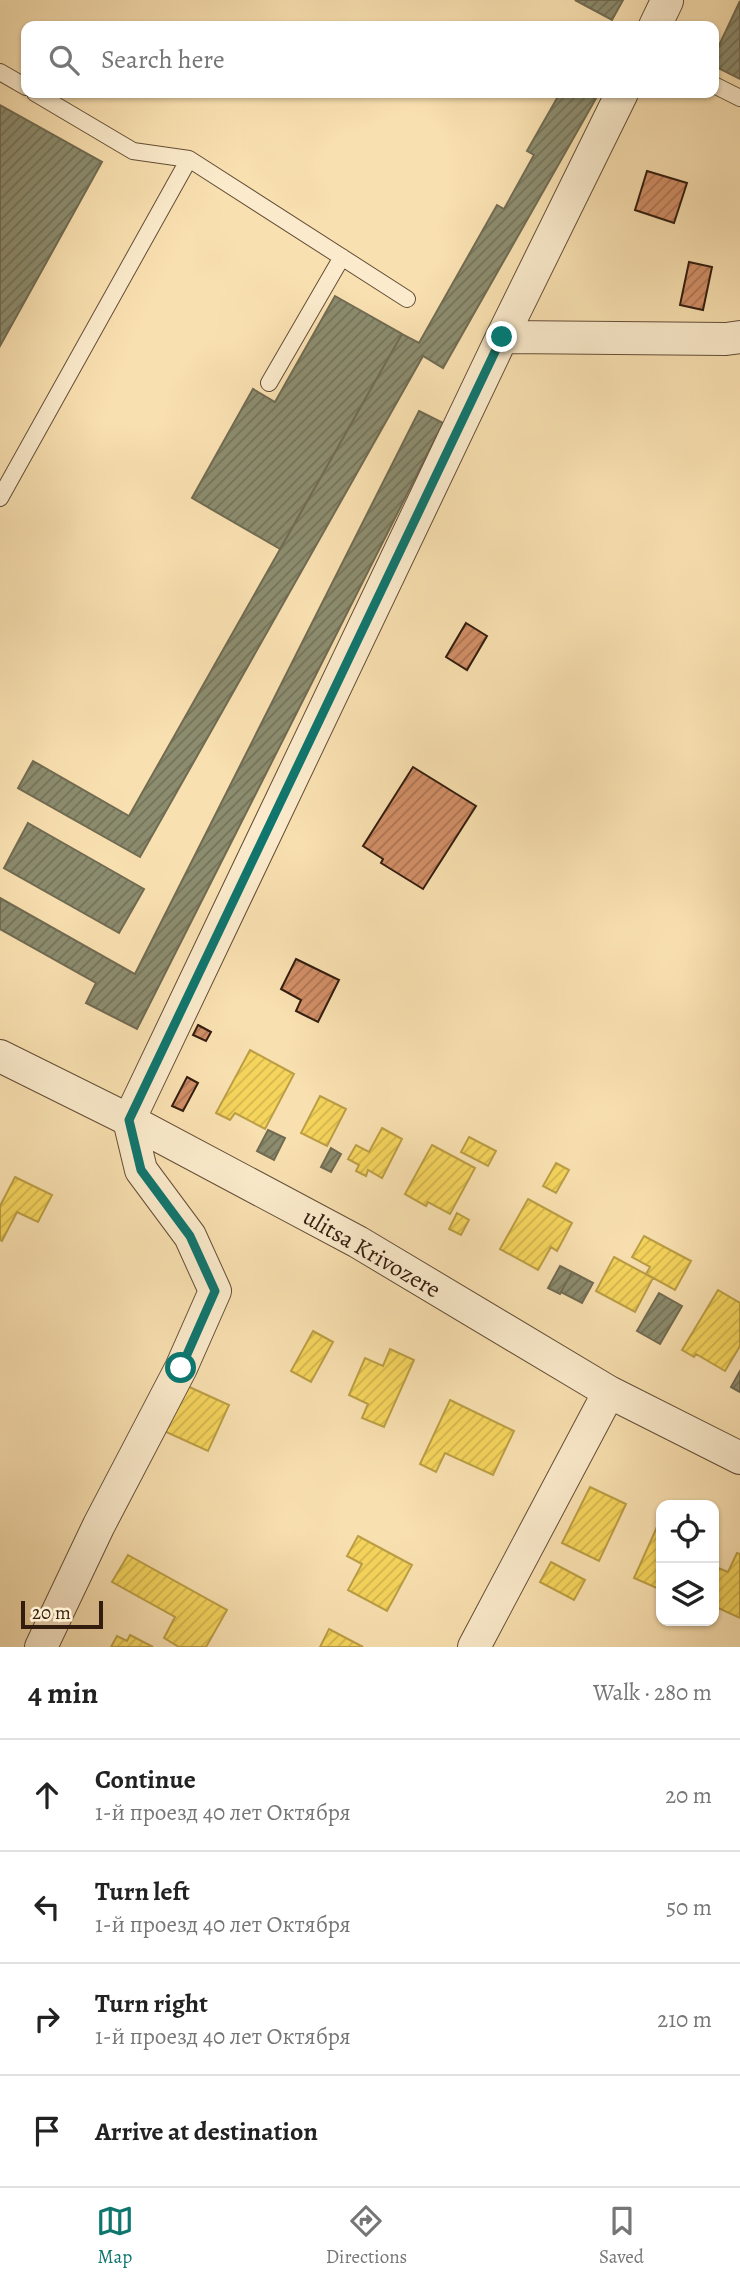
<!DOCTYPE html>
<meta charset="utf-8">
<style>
:root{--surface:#fff;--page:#f6f6f6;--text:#222;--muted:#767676;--line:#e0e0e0;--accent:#0f766e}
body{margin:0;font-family:Alegreya,serif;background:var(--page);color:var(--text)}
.controls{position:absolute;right:21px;bottom:21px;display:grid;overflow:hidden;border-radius:14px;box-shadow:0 2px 5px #0004}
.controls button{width:63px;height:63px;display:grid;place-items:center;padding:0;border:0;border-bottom:2px solid var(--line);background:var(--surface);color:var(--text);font:35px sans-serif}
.scale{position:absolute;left:21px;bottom:18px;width:82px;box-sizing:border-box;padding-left:7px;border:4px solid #321d0f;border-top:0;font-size:19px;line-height:24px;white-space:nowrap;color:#321d0f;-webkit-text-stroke:5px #fbebcc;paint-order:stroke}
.stop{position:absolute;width:21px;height:21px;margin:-16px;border:5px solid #0f766e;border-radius:50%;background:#fff}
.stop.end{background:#0f766e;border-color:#fff;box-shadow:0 2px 7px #0008}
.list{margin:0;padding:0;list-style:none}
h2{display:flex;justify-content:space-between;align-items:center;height:91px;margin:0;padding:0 28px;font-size:30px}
h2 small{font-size:23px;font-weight:400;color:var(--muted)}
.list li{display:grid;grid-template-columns:46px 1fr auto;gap:21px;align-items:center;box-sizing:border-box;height:112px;padding:0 28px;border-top:2px solid var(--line)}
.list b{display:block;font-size:26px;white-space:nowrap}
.list p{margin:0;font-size:23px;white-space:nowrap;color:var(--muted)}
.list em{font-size:23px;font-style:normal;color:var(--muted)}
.icon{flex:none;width:38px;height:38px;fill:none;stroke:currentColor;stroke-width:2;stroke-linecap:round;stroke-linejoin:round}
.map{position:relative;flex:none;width:740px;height:1647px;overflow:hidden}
.search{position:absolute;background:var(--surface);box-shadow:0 2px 5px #0004;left:21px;right:21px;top:21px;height:77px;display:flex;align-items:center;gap:18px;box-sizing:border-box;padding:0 24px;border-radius:14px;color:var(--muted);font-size:26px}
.sheet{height:539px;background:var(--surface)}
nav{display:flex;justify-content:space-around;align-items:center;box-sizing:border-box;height:98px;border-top:2px solid var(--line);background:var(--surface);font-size:19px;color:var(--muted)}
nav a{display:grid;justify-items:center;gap:4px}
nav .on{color:var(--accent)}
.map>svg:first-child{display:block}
.homes{fill:url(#homes-hatch);stroke:#bb9e45;stroke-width:2}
.industry{fill:url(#industry-hatch);stroke:#716b52;stroke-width:2}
.building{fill:url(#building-hatch);stroke:#321d0f;stroke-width:2}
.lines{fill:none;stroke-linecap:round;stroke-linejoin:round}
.lane-casing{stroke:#644e37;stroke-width:18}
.street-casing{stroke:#644e37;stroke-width:34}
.lane{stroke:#fbebcc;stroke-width:16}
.street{stroke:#fbebcc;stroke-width:32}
.route{stroke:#0f766e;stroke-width:9}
.labels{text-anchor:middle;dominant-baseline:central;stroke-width:7;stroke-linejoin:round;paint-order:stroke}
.street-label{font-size:24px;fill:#321d0f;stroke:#fbebcc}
</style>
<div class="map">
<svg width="740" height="1647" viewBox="0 0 740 1647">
<defs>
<pattern id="homes-hatch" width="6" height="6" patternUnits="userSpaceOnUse" patternTransform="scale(1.75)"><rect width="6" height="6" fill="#f6d55c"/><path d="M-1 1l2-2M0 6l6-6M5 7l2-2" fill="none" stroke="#d3b64f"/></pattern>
<pattern id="industry-hatch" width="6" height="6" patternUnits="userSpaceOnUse" patternTransform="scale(1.75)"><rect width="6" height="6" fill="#8c8c6e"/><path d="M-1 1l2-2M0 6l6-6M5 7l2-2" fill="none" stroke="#737259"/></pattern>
<pattern id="building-hatch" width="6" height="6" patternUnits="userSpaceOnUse" patternTransform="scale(1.75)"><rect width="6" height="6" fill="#d28f67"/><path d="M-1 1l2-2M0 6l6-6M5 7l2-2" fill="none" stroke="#ab7453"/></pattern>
</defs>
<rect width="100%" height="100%" fill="#f9e0b0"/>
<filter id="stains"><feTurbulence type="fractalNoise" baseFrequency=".00286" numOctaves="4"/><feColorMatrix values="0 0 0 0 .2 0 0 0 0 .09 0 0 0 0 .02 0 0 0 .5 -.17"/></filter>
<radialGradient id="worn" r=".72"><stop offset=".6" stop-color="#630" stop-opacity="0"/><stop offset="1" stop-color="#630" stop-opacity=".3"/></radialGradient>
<!-- homes -->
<path class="homes" d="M 250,1050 L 294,1074 L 265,1129 L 235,1113 L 230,1120 L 216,1113 Z
M 320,1096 L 346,1109 L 327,1146 L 301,1133 Z
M 382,1128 L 402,1139 L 382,1178 L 368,1170 L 366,1176 L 356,1171 L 359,1165 L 348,1159 L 356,1145 L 369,1152 Z
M 469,1137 L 496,1151 L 488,1166 L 461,1152 Z
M 432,1145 L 475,1168 L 450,1214 L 428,1202 L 426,1206 L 405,1194 Z
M 556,1163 L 569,1170 L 556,1193 L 543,1186 Z
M 15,1177 L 52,1195 L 38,1222 L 17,1212 L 2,1241 L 0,1240 L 0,1206 Z
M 528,1199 L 572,1223 L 557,1251 L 551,1247 L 538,1270 L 500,1249 Z
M 457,1213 L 469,1220 L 461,1235 L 449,1229 Z
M 644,1236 L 691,1261 L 675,1290 L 646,1274 L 650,1267 L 632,1257 Z
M 614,1257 L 653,1278 L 635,1312 L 596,1291 Z
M 718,1290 L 740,1303 L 740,1346 L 725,1371 L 696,1354 L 694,1357 L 682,1350 Z
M 313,1331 L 333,1342 L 311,1382 L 291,1371 Z
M 390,1349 L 414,1360 L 384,1427 L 362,1418 L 368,1404 L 349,1395 L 365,1358 L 383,1366 Z
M 185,1385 L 229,1405 L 208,1451 L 164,1431 Z
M 450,1400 L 514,1431 L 493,1475 L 445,1453 L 436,1472 L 420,1464 Z
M 590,1487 L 626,1504 L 599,1561 L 562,1543 Z
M 661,1518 L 661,1585 L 659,1589 L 634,1578 Z
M 358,1536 L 412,1565 L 387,1611 L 348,1590 L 362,1564 L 347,1556 Z
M 737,1553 L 740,1554 L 740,1618 L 714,1606 L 714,1571 L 716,1567 L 728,1572 Z
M 128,1555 L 227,1610 L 206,1647 L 179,1647 L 164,1638 L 175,1617 L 112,1582 Z
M 551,1562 L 585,1580 L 574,1600 L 540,1582 Z
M 329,1629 L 363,1647 L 320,1647 Z
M 130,1635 L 153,1647 L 111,1647 L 117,1636 L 127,1641 Z"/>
<!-- industry -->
<path class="industry" d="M 575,0 L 623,0 L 612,20 Z
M 740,1 L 740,79 L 714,66 L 714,56 Z
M 560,93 L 599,93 L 443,368 L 423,356 L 140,857 L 18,788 L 33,761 L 129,816 L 402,334 L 419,343 L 497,205 L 504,209 L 534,155 L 527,151 Z
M 0,105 L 102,162 L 0,346 Z
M 335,296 L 402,334 L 280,549 L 192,498 L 253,389 L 275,402 Z
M 419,411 L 443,423 L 137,1029 L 86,1003 L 96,983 L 0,929 L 0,898 L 135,974 Z
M 28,823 L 144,889 L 119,933 L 4,868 Z
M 268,1130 L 285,1138 L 274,1160 L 257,1151 Z
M 331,1148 L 341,1154 L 331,1172 L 321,1167 Z
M 560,1266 L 572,1272 L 560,1294 L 548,1288 Z
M 572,1272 L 593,1283 L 582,1303 L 561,1292 Z
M 659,1293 L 682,1306 L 660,1344 L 637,1331 Z
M 740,1371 L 740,1392 L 731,1387 Z"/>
<!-- building -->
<path class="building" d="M 647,171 L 687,183 L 674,223 L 635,210 Z
M 689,262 L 712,267 L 703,310 L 680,305 Z
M 466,623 L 487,636 L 467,670 L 446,657 Z
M 413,767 L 476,806 L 423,889 L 381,863 L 383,859 L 363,846 Z
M 296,959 L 339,980 L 318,1022 L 296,1011 L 301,1000 L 281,989 Z
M 198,1025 L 211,1032 L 206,1041 L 193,1035 Z
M 187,1077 L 198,1083 L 183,1111 L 172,1106 Z"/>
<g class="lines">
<!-- lane casing -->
<g class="lane-casing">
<path id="lane" d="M 0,72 L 26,87
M 714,85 L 740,98
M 35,93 L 133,151 L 189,159
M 269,383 L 342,257
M 0,498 L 189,159 L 407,299"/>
</g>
<!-- street casing -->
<g class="street-casing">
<path id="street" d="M 655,26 L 667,1
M 502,337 L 726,339 L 740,337
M 0,1056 L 129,1120 L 358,1242 L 609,1392 L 740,1458
M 41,1647 L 99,1525 L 181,1368 L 215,1291 L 190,1236 L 141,1170 L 129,1120 L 502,337 L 622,93
M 474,1647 L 609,1392"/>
</g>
<!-- lane -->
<use href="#lane" class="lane"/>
<!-- street -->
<use href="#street" class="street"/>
</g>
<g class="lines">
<!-- route -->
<path class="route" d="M 181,1368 L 215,1291 L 190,1236 L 141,1170 L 129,1120 L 502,337"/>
</g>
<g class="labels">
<!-- street labels -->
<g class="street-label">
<text transform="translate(372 1253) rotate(30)">ulitsa Krivozere</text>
</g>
</g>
<rect width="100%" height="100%" filter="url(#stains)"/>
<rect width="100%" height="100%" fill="url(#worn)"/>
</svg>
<div class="controls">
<button><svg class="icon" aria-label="locate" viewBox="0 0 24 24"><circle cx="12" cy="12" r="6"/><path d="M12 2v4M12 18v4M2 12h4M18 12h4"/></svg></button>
<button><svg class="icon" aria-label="layers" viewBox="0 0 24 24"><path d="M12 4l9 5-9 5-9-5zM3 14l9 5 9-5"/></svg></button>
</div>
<div class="scale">20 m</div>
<div class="stop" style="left:181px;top:1368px"></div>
<div class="stop end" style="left:502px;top:337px"></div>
<div class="search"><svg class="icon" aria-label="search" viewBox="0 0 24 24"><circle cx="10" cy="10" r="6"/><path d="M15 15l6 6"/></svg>Search here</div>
</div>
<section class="sheet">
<h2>4 min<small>Walk · 280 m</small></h2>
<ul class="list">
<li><svg class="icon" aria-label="ahead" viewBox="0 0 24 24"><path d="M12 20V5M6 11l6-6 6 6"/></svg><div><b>Continue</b><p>1-й проезд 40 лет Октября</p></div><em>20 m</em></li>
<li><svg class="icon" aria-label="left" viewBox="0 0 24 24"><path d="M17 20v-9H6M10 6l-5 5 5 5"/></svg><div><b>Turn left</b><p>1-й проезд 40 лет Октября</p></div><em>50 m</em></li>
<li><svg class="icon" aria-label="right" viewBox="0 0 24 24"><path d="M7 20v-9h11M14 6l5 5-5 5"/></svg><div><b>Turn right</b><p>1-й проезд 40 лет Октября</p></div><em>210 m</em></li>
<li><svg class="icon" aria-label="arrive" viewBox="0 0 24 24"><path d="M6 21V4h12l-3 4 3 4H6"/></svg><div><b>Arrive at destination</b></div></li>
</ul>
</section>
<nav>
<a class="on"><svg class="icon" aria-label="map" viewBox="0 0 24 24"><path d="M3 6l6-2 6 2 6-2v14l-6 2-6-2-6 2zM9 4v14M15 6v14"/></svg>Map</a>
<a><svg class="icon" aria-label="directions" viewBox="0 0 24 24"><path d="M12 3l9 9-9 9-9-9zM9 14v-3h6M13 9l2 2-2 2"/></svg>Directions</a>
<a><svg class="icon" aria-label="saved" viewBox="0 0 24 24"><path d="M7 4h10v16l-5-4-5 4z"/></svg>Saved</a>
</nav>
